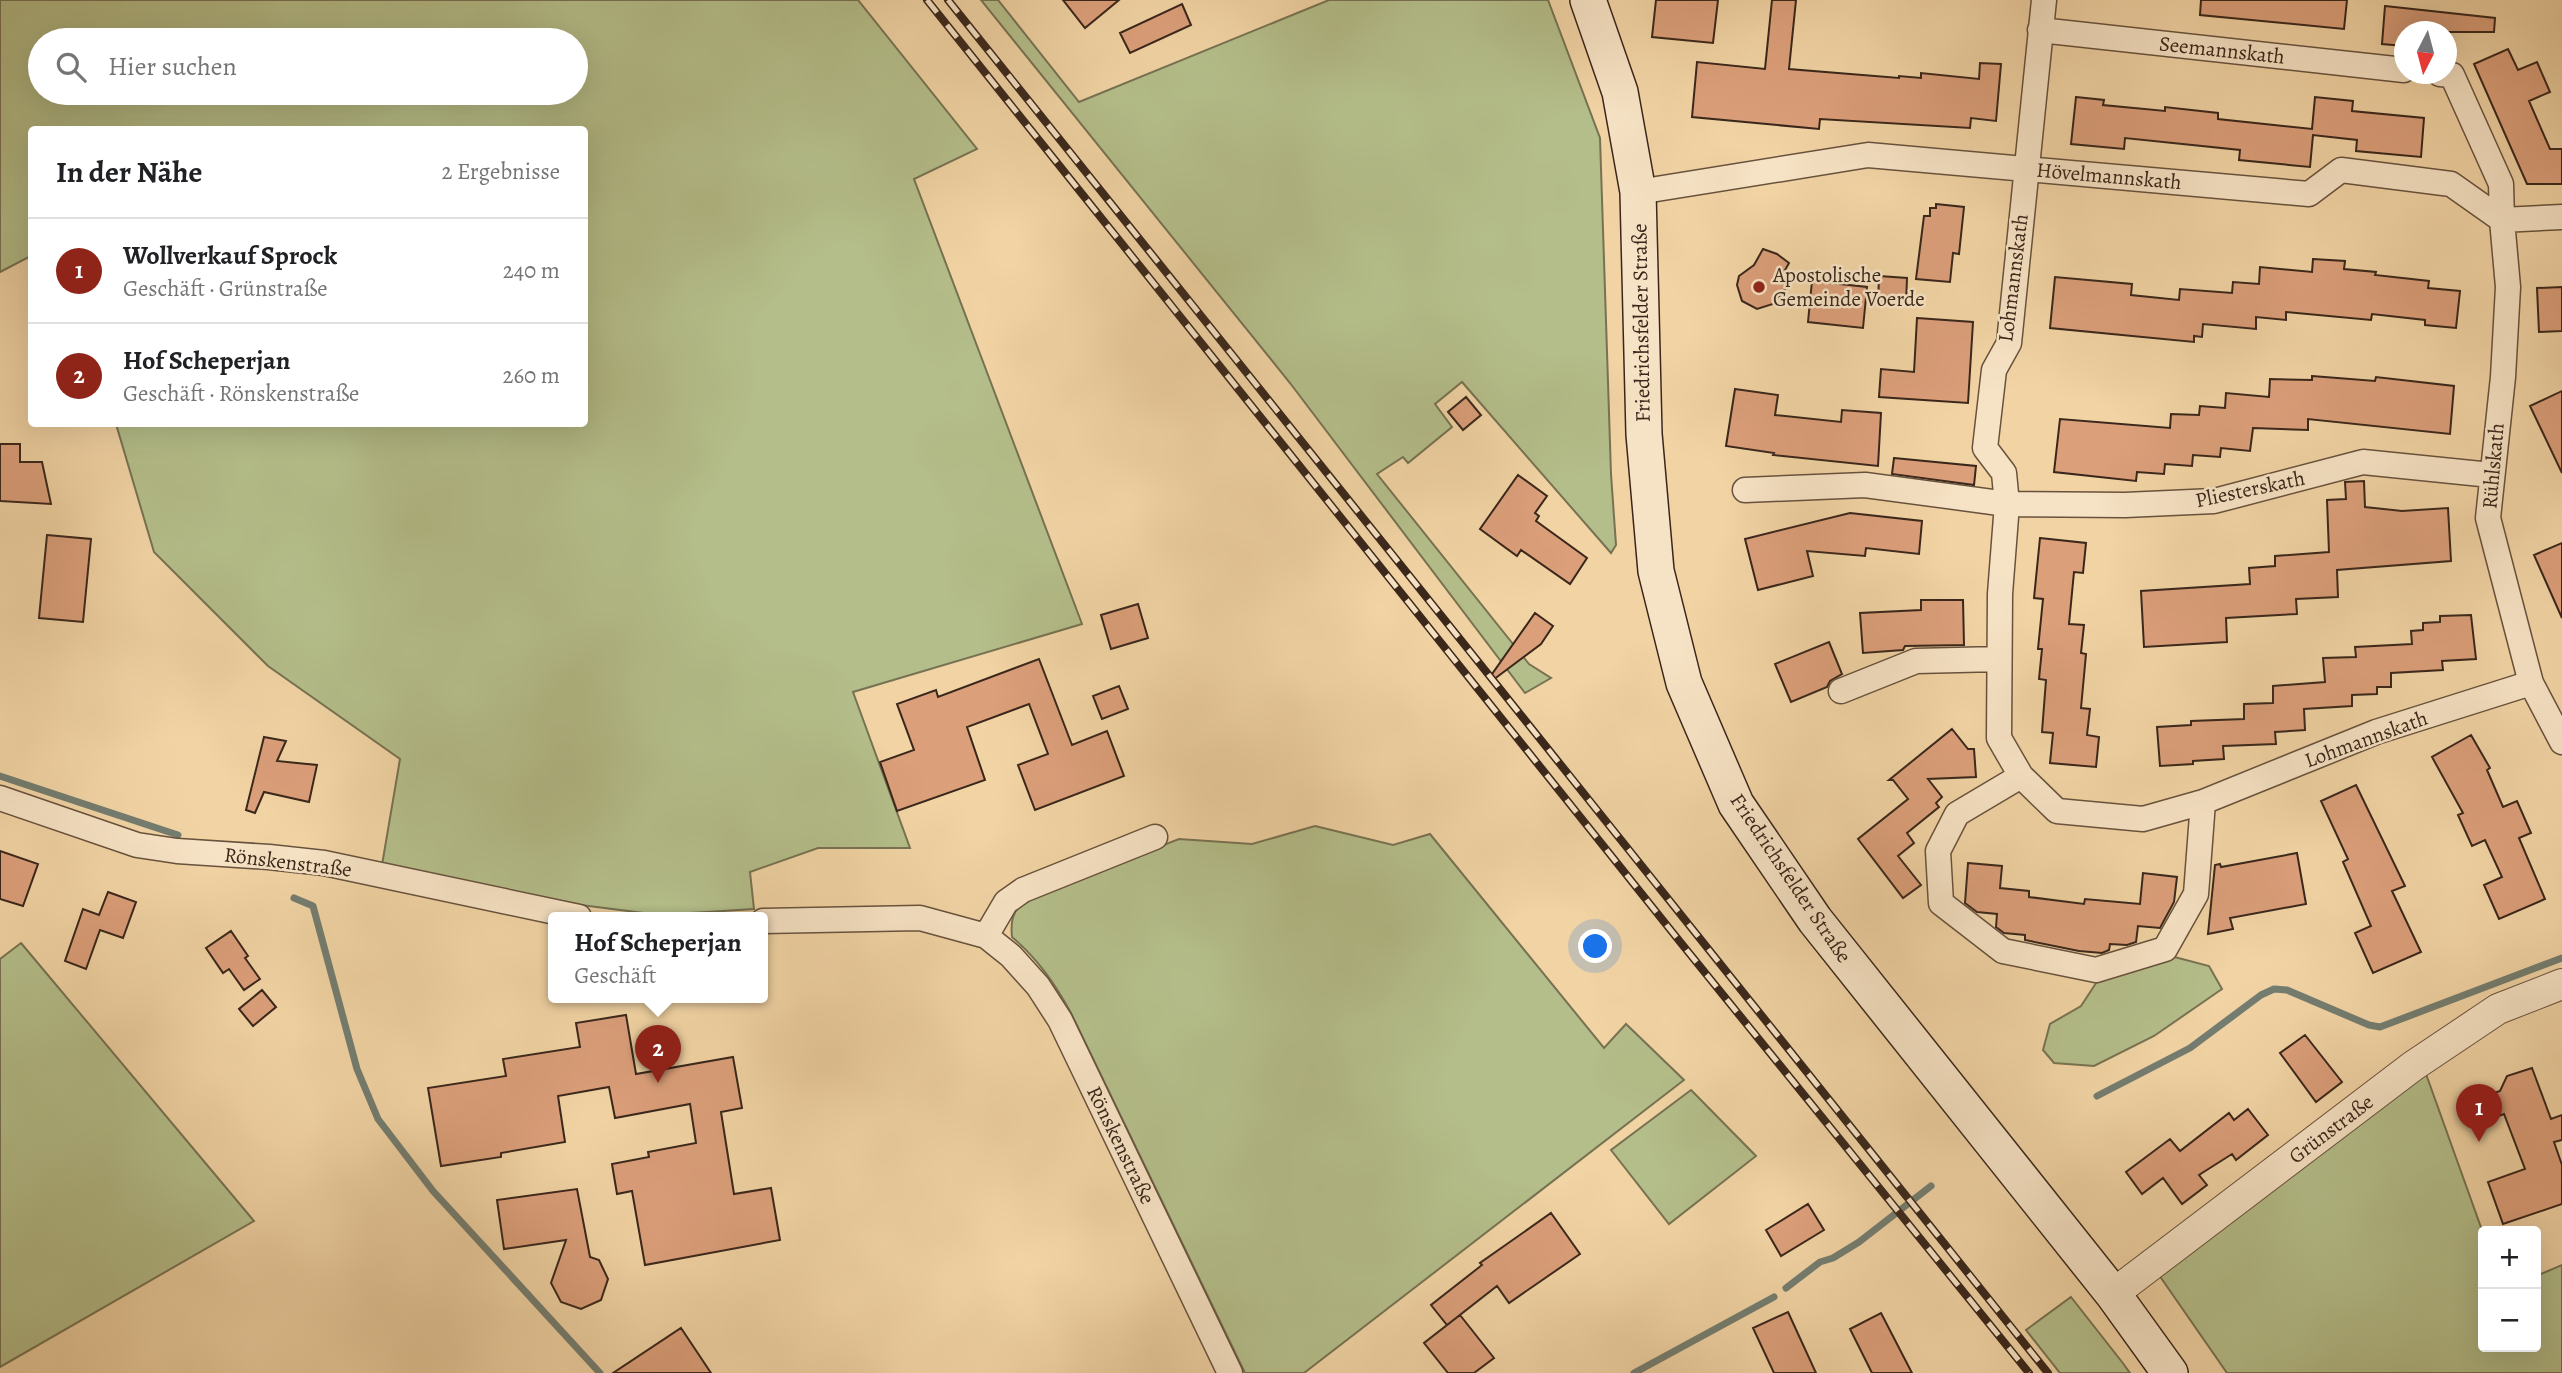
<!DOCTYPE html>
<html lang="de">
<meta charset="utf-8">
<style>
:root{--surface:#fff;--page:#f6f6f6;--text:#202124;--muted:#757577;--line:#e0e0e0;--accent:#8f2418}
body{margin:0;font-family:Alegreya,serif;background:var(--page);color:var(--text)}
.controls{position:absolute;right:21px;bottom:21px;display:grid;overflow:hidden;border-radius:7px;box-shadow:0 7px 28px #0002}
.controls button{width:63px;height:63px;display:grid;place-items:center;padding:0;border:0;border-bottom:2px solid var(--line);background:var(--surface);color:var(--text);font:35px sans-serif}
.compass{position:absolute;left:2394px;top:21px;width:63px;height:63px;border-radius:50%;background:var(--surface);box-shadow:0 7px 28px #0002;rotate:186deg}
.you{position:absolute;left:1596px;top:947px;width:24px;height:24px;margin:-18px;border:5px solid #fff;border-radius:50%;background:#1a73e8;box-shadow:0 0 0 10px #1a73e833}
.badge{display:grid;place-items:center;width:46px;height:46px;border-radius:50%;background:var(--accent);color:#fff;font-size:23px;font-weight:700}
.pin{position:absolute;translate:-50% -58px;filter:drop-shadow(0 2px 4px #0008)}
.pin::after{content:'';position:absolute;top:37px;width:24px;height:21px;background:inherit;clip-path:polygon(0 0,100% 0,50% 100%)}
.popup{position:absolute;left:548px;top:912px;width:220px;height:91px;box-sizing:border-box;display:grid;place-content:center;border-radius:7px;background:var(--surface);filter:drop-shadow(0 2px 5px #0005);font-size:23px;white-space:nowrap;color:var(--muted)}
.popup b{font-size:26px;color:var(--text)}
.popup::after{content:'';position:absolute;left:50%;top:100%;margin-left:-14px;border:14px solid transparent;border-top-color:var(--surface)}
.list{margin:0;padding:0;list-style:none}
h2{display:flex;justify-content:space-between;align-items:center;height:91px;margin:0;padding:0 28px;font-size:30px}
h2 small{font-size:23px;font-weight:400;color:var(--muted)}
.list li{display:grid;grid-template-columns:46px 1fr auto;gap:21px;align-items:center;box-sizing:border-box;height:105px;padding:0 28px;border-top:2px solid var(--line)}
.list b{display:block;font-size:26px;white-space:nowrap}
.list p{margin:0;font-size:23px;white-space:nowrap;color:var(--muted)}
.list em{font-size:23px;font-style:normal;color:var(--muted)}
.icon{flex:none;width:38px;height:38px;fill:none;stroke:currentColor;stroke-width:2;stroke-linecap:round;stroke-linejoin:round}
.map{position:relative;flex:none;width:2562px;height:1373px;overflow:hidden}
.search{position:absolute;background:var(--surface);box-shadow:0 7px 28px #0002;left:28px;top:28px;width:560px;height:77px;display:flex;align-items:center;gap:18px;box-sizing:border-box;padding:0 24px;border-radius:38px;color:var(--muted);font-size:26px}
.panel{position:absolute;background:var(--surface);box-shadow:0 7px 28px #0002;left:28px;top:126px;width:560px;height:301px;border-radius:7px}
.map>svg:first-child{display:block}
.green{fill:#b4be8a;stroke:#777252;stroke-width:2;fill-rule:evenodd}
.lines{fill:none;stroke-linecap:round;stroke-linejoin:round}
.stream{stroke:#747d70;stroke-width:7}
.building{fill:#db9f7a;stroke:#3a271b;stroke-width:2}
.minor-casing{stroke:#68523d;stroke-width:27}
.tertiary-casing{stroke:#68523d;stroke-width:32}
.secondary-casing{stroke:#3a271b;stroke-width:38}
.minor{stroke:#f6e2c4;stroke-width:24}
.tertiary{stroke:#f6e2c4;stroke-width:30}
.secondary{stroke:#f6e2c4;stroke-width:35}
.rail-casing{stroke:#3a271b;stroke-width:8}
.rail{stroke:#f6e2c4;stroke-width:5;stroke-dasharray:16;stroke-linecap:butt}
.poi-dot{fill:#8f2418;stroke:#f6e2c4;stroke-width:2.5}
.labels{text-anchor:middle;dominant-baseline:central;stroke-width:5;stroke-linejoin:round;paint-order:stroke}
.street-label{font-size:21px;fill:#3a271b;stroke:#f6e2c4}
.poi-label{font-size:21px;fill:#3a271b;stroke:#f6e2c4;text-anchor:start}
</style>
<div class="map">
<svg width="2562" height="1373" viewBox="0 0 2562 1373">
<rect width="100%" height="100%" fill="#f1d3a4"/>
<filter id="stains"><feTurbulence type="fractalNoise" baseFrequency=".00286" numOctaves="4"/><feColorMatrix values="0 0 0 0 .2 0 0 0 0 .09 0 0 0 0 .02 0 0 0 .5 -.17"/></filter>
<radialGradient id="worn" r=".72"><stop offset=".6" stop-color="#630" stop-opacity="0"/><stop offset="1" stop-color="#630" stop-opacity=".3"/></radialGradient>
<!-- green -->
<path class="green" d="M 0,0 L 858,0 L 977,149 L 914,179 L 1082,624 L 853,692 L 910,848 L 818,848 L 750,872 L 754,909 L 659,915 L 581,905 L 382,865 L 400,759 L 268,666 L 154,552 L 116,424 L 584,424 L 584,130 L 32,130 L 31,256 L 0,272 ZM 40,40 L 576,40 L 576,93 L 40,93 Z
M 981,0 L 998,0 L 1079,102 L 1329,0 L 1548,0 L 1600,138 L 1611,474 L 1616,545 L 1611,553 L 1462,382 L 1435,404 L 1452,427 L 1408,463 L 1403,457 L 1377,474 L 1529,664 L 1551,678 L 1525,693 L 1290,383 Z
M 1315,826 L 1393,845 L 1430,834 L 1604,1048 L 1626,1024 L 1684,1080 L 1304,1373 L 1245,1373 L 1071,1013 C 1055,984 1038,959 1012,937 C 1010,917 1014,909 1030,897 L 1179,839 L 1252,844 Z
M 21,943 L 254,1221 L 0,1367 L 0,959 Z
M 2167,955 L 2209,966 L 2222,989 L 2154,1036 L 2094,1066 L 2054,1063 L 2043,1050 L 2050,1024 L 2081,1006 L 2100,977 Z
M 2426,1074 L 2483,1233 L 2483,1347 L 2536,1347 L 2536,1276 L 2562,1265 L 2562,1373 L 2227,1373 L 2159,1275 Z
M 1691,1090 L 1756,1156 L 1669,1224 L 1611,1150 Z
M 2071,1297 L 2122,1362 L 2130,1373 L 2060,1373 L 2026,1330 Z"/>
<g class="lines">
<!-- stream -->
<path class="stream" d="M 0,776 L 178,835
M 294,898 L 313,906 L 357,1069 L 378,1119 L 433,1191 L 600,1373
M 2097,1096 L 2190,1048 L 2261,995 L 2274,989 L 2287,990 L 2369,1025 L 2380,1027 L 2562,958
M 1786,1288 L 1820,1262 L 1833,1258 L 1859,1242 L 1931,1186
M 1634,1373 L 1774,1297"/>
</g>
<!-- building -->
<path class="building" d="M 1063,0 L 1119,0 L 1085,28 Z
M 1656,0 L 1718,0 L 1713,43 L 1652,37 Z
M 1772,0 L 1796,0 L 1789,69 L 1899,78 L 1899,76 L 1921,78 L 1921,73 L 1979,79 L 1980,63 L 2001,64 L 1996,121 L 1971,118 L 1970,128 L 1820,119 L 1819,129 L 1692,117 L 1697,62 L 1765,69 Z
M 2201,0 L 2347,0 L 2344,29 L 2200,15 Z
M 1182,4 L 1191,25 L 1130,53 L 1120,33 Z
M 2385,6 L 2495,18 L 2494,32 L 2404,32 L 2404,46 L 2382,44 Z
M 2508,49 L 2518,70 L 2537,62 L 2550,92 L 2529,101 L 2550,149 L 2562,149 L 2562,184 L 2527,184 L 2474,64 Z
M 2076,97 L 2104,100 L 2103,105 L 2165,111 L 2165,107 L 2218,113 L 2218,119 L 2312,129 L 2315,97 L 2353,101 L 2352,111 L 2424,118 L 2421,157 L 2356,151 L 2357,140 L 2313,135 L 2310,167 L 2239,160 L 2240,150 L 2125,138 L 2124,149 L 2071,144 Z
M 1936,204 L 1964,207 L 1959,254 L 1953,253 L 1950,282 L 1916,279 L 1924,216 L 1930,216 L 1930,208 L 1936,208 Z
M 1763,249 L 1777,254 L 1789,263 L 1780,279 L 1793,280 L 1773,304 L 1757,309 L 1742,301 L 1737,285 L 1739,276 L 1754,265 Z
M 2313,259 L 2345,261 L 2344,269 L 2376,272 L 2375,275 L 2429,281 L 2428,288 L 2460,291 L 2456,328 L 2425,325 L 2425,320 L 2372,314 L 2371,320 L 2286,312 L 2286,320 L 2256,317 L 2256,329 L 2203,324 L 2202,337 L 2194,336 L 2194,342 L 2050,328 L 2055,277 L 2132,284 L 2131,295 L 2179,300 L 2180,289 L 2232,293 L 2233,282 L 2259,284 L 2260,267 L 2312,272 Z
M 1879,276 L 1907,278 L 1906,305 L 1878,303 Z
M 1812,281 L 1867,287 L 1863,328 L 1808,322 Z
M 2562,287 L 2562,331 L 2539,332 L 2537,288 Z
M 1917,318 L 1973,322 L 1968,403 L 1879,397 L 1881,369 L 1914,372 Z
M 2312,376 L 2375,381 L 2376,377 L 2454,386 L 2450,434 L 2308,419 L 2308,430 L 2253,428 L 2250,451 L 2221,448 L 2220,457 L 2193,455 L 2192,466 L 2165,464 L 2164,474 L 2137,472 L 2136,481 L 2054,472 L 2060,419 L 2170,428 L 2171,414 L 2199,415 L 2200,406 L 2225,408 L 2226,393 L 2269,397 L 2270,379 L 2312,380 Z
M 1735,389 L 1778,395 L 1775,415 L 1841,422 L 1842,410 L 1881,413 L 1878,466 L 1773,455 L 1774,453 L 1726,446 Z
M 2562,391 L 2562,473 L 2530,406 Z
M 1466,397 L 1481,415 L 1463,430 L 1448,412 Z
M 0,444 L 20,444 L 20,462 L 42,462 L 51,504 L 0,501 Z
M 1894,458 L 1976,466 L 1974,485 L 1892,474 Z
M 1518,475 L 1547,496 L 1535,513 L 1539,516 L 1536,521 L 1587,558 L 1570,584 L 1521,550 L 1517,556 L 1480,529 Z
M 2364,481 L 2365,507 L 2402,511 L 2448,508 L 2451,561 L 2337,570 L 2338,597 L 2296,599 L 2297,614 L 2226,618 L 2227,642 L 2144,647 L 2141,591 L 2250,584 L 2249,568 L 2275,566 L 2275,556 L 2329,552 L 2327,500 L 2346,499 L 2345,482 Z
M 1850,513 L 1922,521 L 1919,554 L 1866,548 L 1865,556 L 1807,551 L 1813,576 L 1758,590 L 1745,539 Z
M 47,535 L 91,539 L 83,622 L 39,618 Z
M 2040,538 L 2086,543 L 2083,573 L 2074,572 L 2069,624 L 2084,625 L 2081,653 L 2086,654 L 2081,708 L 2090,709 L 2087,735 L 2099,737 L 2096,767 L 2050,763 L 2053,733 L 2042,732 L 2046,680 L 2039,679 L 2042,649 L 2038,649 L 2043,599 L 2034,598 Z
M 2562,543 L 2562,618 L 2534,555 Z
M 1921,600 L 1963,600 L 1964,645 L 1905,646 L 1903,650 L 1863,653 L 1860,613 L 1921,610 Z
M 1138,604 L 1148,638 L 1111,649 L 1101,615 Z
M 1535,613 L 1553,626 L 1541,644 L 1493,680 L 1490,677 Z
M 2471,615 L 2476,659 L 2442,661 L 2443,670 L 2391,673 L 2391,687 L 2377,687 L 2377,694 L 2352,695 L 2352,706 L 2304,709 L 2305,730 L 2275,732 L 2276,744 L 2223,746 L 2224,759 L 2193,761 L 2193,764 L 2160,766 L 2157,727 L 2191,725 L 2191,721 L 2244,719 L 2244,704 L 2273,703 L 2273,686 L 2325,682 L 2323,658 L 2356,657 L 2355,647 L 2412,644 L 2411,631 L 2423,630 L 2423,623 L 2440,622 L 2440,616 Z
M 1829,642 L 1842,674 L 1830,681 L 1827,687 L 1791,702 L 1775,664 Z
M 1039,659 L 1072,745 L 1107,731 L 1124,776 L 1035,810 L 1018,765 L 1048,754 L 1029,704 L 967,727 L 985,780 L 897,811 L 880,762 L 914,750 L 897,704 L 936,690 L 938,697 Z
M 1119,686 L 1128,709 L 1102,719 L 1093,696 Z
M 1952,729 L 1968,749 L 1974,749 L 1976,777 L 1928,779 L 1942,797 L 1936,803 L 1939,807 L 1907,833 L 1914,843 L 1898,856 L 1921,885 L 1903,898 L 1858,839 L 1908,799 L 1893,780 L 1889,780 Z
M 2471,735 L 2490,768 L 2487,770 L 2503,807 L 2517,801 L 2531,833 L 2519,838 L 2545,899 L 2499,919 L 2484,885 L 2502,877 L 2485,840 L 2472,846 L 2458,815 L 2463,813 L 2432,757 Z
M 264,737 L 286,741 L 277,761 L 317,765 L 309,802 L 264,792 L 255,813 L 246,810 Z
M 2356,785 L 2405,886 L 2392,891 L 2421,952 L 2373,973 L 2355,933 L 2371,926 L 2343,862 L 2348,859 L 2321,801 Z
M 0,851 L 38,864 L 23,906 L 0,899 Z
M 2297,853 L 2306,904 L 2230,918 L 2233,929 L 2208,934 L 2215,865 L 2220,864 L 2221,867 Z
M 1968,863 L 2002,866 L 2000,888 L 2029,891 L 2029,897 L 2084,904 L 2085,899 L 2140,904 L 2143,873 L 2177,877 L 2174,902 L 2160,928 L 2138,926 L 2136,942 L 2127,945 L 2110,944 L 2109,950 L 2102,953 L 2079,951 L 2025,940 L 2025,935 L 2004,933 L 1996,927 L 1997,914 L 1977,912 L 1965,903 Z
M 108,892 L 136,902 L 123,938 L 100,930 L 86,969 L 65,961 L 83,909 L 99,915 Z
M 231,931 L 248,956 L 245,958 L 260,979 L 244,990 L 229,969 L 223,973 L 206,948 Z
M 262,990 L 276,1007 L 253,1026 L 239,1009 Z
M 626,1015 L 636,1074 L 733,1057 L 742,1108 L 721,1112 L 734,1194 L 771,1188 L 780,1240 L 645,1265 L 632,1191 L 617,1194 L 612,1164 L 649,1157 L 648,1152 L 696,1143 L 690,1104 L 615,1118 L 609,1087 L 558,1096 L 565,1142 L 501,1153 L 501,1157 L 441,1166 L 428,1088 L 506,1076 L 503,1059 L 580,1047 L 576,1023 Z
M 2305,1035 L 2342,1082 L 2316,1102 L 2280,1053 Z
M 2532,1068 L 2551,1119 L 2562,1115 L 2562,1140 L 2554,1142 L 2562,1165 L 2562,1204 L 2503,1224 L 2488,1182 L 2525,1169 L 2504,1114 L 2469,1126 L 2461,1105 L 2500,1091 L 2507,1076 Z
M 2248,1109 L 2268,1135 L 2236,1160 L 2232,1154 L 2199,1175 L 2207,1185 L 2182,1204 L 2163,1178 L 2142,1194 L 2126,1172 L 2170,1139 L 2180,1151 L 2229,1113 L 2234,1120 Z
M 577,1189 L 590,1257 L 599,1260 L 608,1279 L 601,1300 L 581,1309 L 561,1302 L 551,1283 L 566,1240 L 504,1249 L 497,1200 Z
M 1808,1204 L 1824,1230 L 1781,1256 L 1766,1230 Z
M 1551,1213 L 1580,1254 L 1509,1303 L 1497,1286 L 1447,1325 L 1431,1305 L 1482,1265 L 1480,1263 Z
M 1788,1312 L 1816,1373 L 1774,1373 L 1753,1328 Z
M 1881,1313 L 1912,1373 L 1872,1373 L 1850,1329 Z
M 1460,1315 L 1494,1358 L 1474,1373 L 1448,1373 L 1424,1343 Z
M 681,1328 L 711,1373 L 613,1373 Z"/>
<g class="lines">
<!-- minor casing -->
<g class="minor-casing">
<path id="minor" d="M 2044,0 L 2009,343 L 1994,370 L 1985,448 L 2004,473 L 2007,504 L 2000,594 L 1999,738 L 2021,776 L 2057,811 L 2143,819 L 2203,802 L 2376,732 L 2531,683
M 2040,30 L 2404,70
M 2440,74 L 2452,75 L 2501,184 L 2502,220 L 2508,287 L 2503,377 L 2488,518 L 2531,683 L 2562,742
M 1638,192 L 1868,155 L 2309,194 L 2341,170 L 2451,184 L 2502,220 L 2562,217
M 1745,490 L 1865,485 L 2007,504 L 2125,505 L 2214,501 L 2363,462 L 2491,475
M 1841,691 L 1916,661 L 1999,659
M 2021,776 L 1957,814 L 1938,851 L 1941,903 L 2003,951 L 2096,970 L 2165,949 L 2196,894 L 2203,802
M 0,798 L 137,845 L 177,851 L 269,857 L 324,863 L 579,917
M 763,921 L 920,918 L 986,936 L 1011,956 L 1038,986 L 1060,1020 L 1230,1373
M 986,936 L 1006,902 L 1023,890 L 1155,837"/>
</g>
<!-- tertiary casing -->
<g class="tertiary-casing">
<path id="tertiary" d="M 2113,1294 L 2413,1066 L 2498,1009 L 2562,984"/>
</g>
<!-- secondary casing -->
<g class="secondary-casing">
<path id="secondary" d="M 1588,0 L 1620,92 L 1638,192 L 1644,434 L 1656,571 L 1684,683 L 1736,804 L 1815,920 L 2113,1294 L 2170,1373"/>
</g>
<!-- minor -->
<use href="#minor" class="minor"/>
<!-- tertiary -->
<use href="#tertiary" class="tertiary"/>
<!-- secondary -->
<use href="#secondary" class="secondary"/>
<!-- rail casing -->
<g class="rail-casing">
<path id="rail" d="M 927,0 L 1681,943 L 2029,1373
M 948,0 L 2048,1373"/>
</g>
<!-- rail -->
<use href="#rail" class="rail"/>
</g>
<!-- markers -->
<circle class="poi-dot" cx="1759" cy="287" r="7"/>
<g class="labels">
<!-- street labels -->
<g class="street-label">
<text transform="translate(2222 50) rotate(6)">Seemannskath</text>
<text transform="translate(2109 176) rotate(5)">Hövelmannskath</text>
<text transform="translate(2013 278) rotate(-83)">Lohmannskath</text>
<text transform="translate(1641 323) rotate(-91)">Friedrichsfelder Straße</text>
<text transform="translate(2493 466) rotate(-85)">Rühlskath</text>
<text transform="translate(2250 489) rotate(-12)">Pliesterskath</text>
<text transform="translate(2366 739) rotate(-20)">Lohmannskath</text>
<text transform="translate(288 862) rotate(7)">Rönskenstraße</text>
<text transform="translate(1791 878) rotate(56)">Friedrichsfelder Straße</text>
<text transform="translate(2331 1129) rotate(-37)">Grünstraße</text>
<text transform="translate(1121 1145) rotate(64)">Rönskenstraße</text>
</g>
<!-- poi labels -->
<g class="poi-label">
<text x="1773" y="275">Apostolische<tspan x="1773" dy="24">Gemeinde Voerde</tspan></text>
</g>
</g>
<rect width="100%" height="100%" filter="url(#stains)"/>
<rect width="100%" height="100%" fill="url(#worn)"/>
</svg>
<div class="controls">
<button>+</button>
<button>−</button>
</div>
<svg class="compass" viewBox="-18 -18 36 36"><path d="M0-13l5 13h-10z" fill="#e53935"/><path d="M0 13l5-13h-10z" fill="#757577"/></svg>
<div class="you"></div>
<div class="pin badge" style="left:2479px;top:1142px">1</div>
<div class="pin badge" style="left:658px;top:1083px">2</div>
<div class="popup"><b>Hof Scheperjan</b>Geschäft</div>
<div class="search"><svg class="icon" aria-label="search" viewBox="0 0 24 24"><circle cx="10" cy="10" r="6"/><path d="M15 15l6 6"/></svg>Hier suchen</div>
<section class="panel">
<h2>In der Nähe<small>2 Ergebnisse</small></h2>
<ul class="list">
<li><span class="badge">1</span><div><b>Wollverkauf Sprock</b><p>Geschäft · Grünstraße</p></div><em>240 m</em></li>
<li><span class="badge">2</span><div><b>Hof Scheperjan</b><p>Geschäft · Rönskenstraße</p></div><em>260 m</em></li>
</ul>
</section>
</div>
